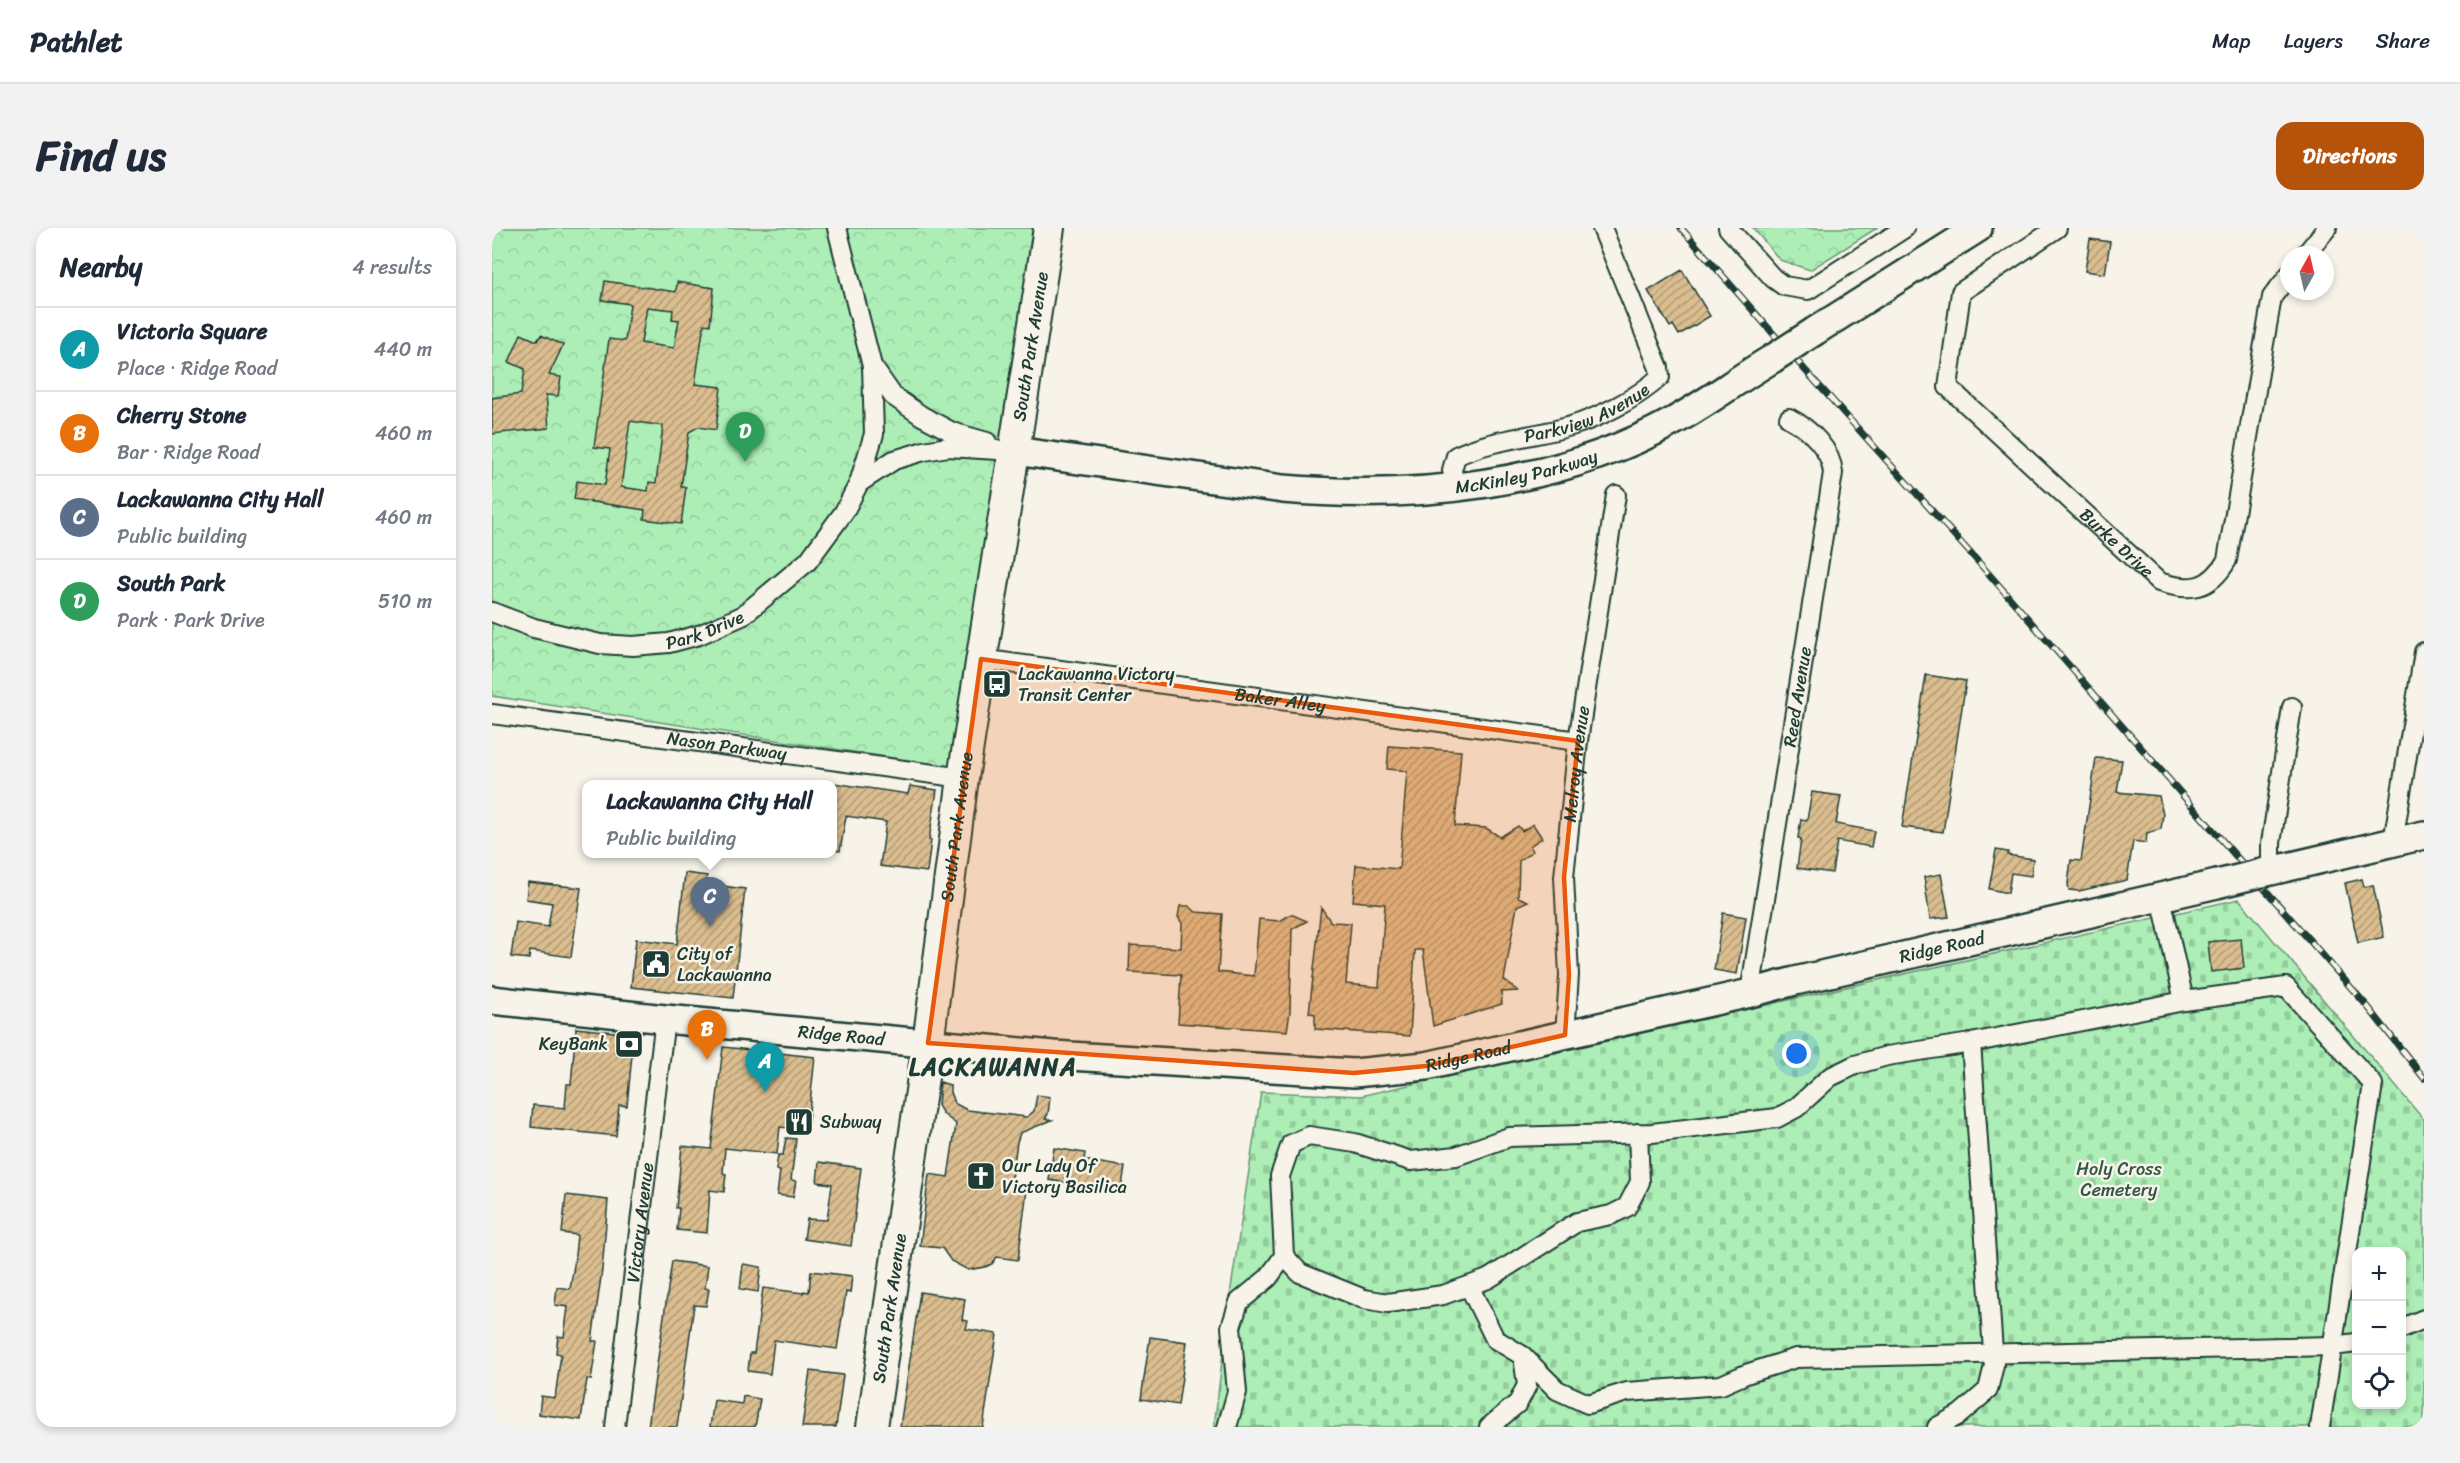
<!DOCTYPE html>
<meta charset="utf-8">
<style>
:root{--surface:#fff;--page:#f2f2f3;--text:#1f2937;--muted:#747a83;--line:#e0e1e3;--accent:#b45309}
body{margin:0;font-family:Sriracha,sans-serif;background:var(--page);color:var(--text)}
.controls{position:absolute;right:18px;bottom:18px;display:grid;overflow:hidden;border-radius:12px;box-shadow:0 3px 9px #0003}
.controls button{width:54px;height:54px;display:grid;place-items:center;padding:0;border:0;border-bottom:2px solid var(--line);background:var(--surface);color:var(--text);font:30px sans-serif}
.compass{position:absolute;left:1788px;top:18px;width:54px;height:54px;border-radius:50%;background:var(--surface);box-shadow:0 3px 9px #0003;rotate:8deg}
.you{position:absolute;left:1305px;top:826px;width:21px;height:21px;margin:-15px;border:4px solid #fff;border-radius:50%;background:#1a73e8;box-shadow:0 0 0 9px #1a73e833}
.badge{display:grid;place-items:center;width:39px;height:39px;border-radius:50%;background:var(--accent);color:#fff;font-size:20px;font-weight:700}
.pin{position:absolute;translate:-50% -50px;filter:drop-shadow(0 2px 3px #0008)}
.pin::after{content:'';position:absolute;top:32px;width:21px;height:18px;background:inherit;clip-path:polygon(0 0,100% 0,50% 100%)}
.popup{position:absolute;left:90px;top:552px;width:255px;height:78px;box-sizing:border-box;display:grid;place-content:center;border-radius:12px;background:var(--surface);filter:drop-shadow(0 2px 4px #0005);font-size:20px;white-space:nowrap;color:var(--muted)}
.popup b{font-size:22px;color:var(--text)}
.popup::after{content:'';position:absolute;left:50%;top:100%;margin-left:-12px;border:12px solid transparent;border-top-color:var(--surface)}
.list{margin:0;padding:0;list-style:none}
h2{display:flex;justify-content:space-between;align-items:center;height:78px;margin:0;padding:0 24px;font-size:26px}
h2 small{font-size:20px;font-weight:400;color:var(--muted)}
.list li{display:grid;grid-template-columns:39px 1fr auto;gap:18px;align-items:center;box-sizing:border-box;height:84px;padding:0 24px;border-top:2px solid var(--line)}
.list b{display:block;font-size:22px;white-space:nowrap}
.list p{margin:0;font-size:20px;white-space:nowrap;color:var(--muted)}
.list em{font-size:20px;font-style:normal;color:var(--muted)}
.icon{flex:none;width:33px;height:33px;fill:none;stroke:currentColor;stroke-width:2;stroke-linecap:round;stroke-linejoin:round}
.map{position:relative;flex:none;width:1932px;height:1199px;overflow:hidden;border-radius:18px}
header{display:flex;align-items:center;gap:36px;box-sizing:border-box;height:84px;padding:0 30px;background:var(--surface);border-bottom:2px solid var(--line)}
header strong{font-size:28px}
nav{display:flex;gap:33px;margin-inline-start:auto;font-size:21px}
.intro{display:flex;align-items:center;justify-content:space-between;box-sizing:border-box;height:144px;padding:0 36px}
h1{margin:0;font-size:42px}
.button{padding:15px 27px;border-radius:18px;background:var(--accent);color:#fff;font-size:21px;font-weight:700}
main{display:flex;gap:36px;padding:0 36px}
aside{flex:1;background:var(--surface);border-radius:18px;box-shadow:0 3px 9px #0003}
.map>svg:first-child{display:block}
.forest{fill:url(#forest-crowns);stroke:#669675;stroke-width:1.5}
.cemetery{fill:url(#cemetery-stones);stroke:#669675;stroke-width:1.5;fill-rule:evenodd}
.building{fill:url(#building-hatch);stroke:#1f3d34;stroke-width:1.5;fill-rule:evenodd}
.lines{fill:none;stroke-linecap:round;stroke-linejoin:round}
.street-casing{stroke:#1f3d34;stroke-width:22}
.secondary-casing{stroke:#1f3d34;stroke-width:32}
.primary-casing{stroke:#1f3d34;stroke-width:34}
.street{stroke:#f7f3e8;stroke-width:18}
.secondary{stroke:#f7f3e8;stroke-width:27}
.primary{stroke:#f7f3e8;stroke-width:30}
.rail-casing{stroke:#1f3d34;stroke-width:7}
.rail{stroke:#f7f3e8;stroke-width:4.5;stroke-dasharray:14;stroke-linecap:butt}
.secondary-bridge-casing{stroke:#1f3d34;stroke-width:32;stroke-linecap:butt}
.secondary-bridge{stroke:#f7f3e8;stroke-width:27}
.marked{fill:#e8590c;fill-opacity:0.2;stroke:#e8590c;stroke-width:4.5;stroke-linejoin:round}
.labels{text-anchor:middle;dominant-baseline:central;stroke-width:5;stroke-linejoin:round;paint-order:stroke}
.street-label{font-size:18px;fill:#1f3d34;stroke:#f7f3e8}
.poi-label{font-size:18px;fill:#1f3d34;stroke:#f7f3e8;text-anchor:start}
.park-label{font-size:18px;fill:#345848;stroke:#f7f3e8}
.district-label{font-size:24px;font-weight:bold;letter-spacing:1.5px;fill:#1f3d34;stroke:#f7f3e8}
</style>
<header>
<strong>Pathlet</strong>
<nav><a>Map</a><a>Layers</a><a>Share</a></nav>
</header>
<div class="intro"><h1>Find us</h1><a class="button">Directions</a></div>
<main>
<aside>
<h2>Nearby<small>4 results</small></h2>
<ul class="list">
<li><span class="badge" style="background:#0f9aa8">A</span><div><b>Victoria Square</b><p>Place · Ridge Road</p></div><em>440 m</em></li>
<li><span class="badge" style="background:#e8710a">B</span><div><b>Cherry Stone</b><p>Bar · Ridge Road</p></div><em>460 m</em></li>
<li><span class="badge" style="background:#5c6f8a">C</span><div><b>Lackawanna City Hall</b><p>Public building</p></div><em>460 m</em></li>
<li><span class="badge" style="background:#2e9e5b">D</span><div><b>South Park</b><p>Park · Park Drive</p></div><em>510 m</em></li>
</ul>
</aside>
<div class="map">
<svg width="1932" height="1199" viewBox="0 0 1932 1199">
<defs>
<pattern id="forest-crowns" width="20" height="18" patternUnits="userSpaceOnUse" patternTransform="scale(1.5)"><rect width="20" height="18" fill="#adeeb6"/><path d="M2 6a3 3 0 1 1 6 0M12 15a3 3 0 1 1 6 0" fill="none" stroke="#94cd9d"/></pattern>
<pattern id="cemetery-stones" width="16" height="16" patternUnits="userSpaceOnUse" patternTransform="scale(1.5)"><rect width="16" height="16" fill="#adeeb6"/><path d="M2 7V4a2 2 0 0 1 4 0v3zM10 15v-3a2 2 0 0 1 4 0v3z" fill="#94cd9d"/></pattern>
<pattern id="building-hatch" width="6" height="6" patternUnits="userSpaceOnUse" patternTransform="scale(1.5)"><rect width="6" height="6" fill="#dbbd8f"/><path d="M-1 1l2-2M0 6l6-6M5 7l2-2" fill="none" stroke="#b19b76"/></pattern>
</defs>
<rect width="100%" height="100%" fill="#f7f3e8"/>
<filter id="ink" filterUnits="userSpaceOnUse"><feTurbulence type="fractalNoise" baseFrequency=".0167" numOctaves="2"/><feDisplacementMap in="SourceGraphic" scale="12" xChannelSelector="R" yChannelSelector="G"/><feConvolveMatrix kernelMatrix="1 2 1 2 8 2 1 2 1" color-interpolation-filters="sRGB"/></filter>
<g filter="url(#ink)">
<!-- forest -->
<path class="forest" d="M 0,0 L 541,0 L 459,539 L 0,468 Z
M 1261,0 L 1385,0 L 1318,42 L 1288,32 Z"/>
<!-- cemetery -->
<path class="cemetery" d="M 1747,671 L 1932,892 L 1932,1199 L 722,1199 L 739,1060 L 769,864 L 868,868 ZM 1864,1024 L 1910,1024 L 1910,1176 L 1864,1176 Z"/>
<!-- building -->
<path class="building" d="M 1598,11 L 1618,14 L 1613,46 L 1593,43 Z
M 1190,42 L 1218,88 L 1187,107 L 1181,97 L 1178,99 L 1156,63 Z
M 113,53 L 184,64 L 185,54 L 222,60 L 218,97 L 212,96 L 203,156 L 229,159 L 224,202 L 206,199 L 197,204 L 189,259 L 194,259 L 189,296 L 152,291 L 153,282 L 82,271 L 85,253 L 113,257 L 118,221 L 102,219 L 117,111 L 133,113 L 138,76 L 110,72 ZM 155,79 L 181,82 L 180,91 L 187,92 L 182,120 L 149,115 ZM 138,193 L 171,198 L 164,255 L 157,254 L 156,263 L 129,259 Z
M 29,106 L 45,113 L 49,107 L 71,117 L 57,147 L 69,149 L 66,168 L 54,167 L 57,200 L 0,206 L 0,170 L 29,166 L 33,141 L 17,134 Z
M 1434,447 L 1474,453 L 1451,604 L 1410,599 Z
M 897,518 L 969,523 L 963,598 L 994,600 L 1008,609 L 1026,598 L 1030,603 L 1041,596 L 1050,610 L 1038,618 L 1041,623 L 1027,633 L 1026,669 L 1036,673 L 1025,678 L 1012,752 L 1026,763 L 1009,764 L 1010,776 L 941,798 L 931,722 L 923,722 L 918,808 L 823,801 L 823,786 L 817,785 L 829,679 L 839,694 L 859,695 L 854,756 L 887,759 L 893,676 L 861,673 L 864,637 L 907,641 L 915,543 L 895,541 Z
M 1604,530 L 1630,532 L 1625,564 L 1667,568 L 1671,587 L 1669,601 L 1655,605 L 1654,615 L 1641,613 L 1635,652 L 1587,663 L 1577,662 L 1576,656 L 1579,632 L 1589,633 Z
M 341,555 L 416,566 L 418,558 L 445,562 L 437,612 L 439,612 L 435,644 L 388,638 L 394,594 L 354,588 L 348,623 L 341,622 Z
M 1320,564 L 1349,568 L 1344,596 L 1382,603 L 1379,619 L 1345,613 L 1340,645 L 1305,640 L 1309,611 L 1306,610 L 1309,591 L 1315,592 Z
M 1504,622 L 1516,624 L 1515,627 L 1541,631 L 1539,648 L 1519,645 L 1516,665 L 1497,661 Z
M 193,645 L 215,648 L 214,656 L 253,661 L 241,770 L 139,759 L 144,711 L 185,716 Z
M 1449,646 L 1457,689 L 1438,691 L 1432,649 Z
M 1870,651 L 1872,659 L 1881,657 L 1892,709 L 1866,715 L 1853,655 Z
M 36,654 L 89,660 L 79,729 L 38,723 L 37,731 L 19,729 L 24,694 L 56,699 L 60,675 L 34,671 Z
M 688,678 L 697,678 L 704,684 L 730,686 L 726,744 L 762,748 L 767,691 L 788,693 L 799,686 L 815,693 L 800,701 L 798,784 L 795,803 L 686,795 L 689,747 L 637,744 L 638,717 L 689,720 L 690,695 L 686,689 Z
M 1231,685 L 1254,689 L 1245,746 L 1222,742 Z
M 1749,711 L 1752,740 L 1719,744 L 1716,714 Z
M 84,800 L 142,806 L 135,878 L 127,877 L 124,908 L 39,899 L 41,877 L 73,880 L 75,856 L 79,856 Z
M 231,819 L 323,829 L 315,902 L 288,899 L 285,926 L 233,920 L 231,945 L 234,946 L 232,964 L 218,962 L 215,1005 L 185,1002 L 187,980 L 184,980 L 190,918 L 219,921 Z
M 448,854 L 458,857 L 458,864 L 462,875 L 475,882 L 535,889 L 542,883 L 545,867 L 558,869 L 556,886 L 553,891 L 560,892 L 528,905 L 525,914 L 519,958 L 535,961 L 526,1032 L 505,1029 L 500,1036 L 493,1039 L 476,1042 L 459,1033 L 450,1020 L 428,1018 L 437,946 L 456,949 L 464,896 L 451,886 L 446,877 Z
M 294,910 L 304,911 L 299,952 L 304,953 L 301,969 L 285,967 L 288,943 L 284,942 L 286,927 L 291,927 Z
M 562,920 L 593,925 L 592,932 L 633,939 L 629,963 L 557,952 Z
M 327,934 L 369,940 L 359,1018 L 312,1011 L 315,991 L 335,992 L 340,956 L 325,954 Z
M 74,967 L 116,972 L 110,1042 L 100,1113 L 105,1113 L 99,1152 L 95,1151 L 89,1192 L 47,1186 L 49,1168 L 63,1170 L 69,1126 L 64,1125 L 66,1108 L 72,1109 L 76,1079 L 63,1077 L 65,1059 L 78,1061 L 82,1037 L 85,1007 L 70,1005 Z
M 180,1033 L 216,1038 L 213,1060 L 217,1061 L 214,1078 L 202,1077 L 185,1199 L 156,1199 Z
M 251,1036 L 269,1039 L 266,1064 L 248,1061 Z
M 319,1043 L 360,1048 L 358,1065 L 354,1064 L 345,1121 L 282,1112 L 278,1146 L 256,1143 L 258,1125 L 262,1125 L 271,1060 L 311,1065 L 312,1063 L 317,1064 Z
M 428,1064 L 473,1071 L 470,1092 L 476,1093 L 474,1101 L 505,1106 L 491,1199 L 408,1199 Z
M 658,1109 L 695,1114 L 686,1177 L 649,1171 Z
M 318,1143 L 351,1147 L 344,1199 L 310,1199 Z
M 251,1168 L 268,1171 L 263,1199 L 218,1199 L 222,1172 L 250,1176 Z"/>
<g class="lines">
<!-- street casing -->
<g class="street-casing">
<g id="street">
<path d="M 345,0 L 380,138 L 401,168 L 430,188 L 460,204 L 495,214"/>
<path d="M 1236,0 L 1281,50 L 1292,58 L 1316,62 L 1413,0"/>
<path id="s1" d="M 1565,0 L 1469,64 L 1456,159 L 1667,354 C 1698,364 1718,362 1735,332 L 1780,69 L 1797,47"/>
<path d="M 1813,27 L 1835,0"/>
<path d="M 367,255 L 382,206 L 380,138"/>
<path id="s2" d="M 963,260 L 960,242 L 964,228 C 1000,211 1041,209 1079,198 C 1109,189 1145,170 1168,149 L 1167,140 L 1110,0"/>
<path id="s3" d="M 0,384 L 42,400 L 108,416 L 141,418 L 177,415 L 207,407 L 250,388 L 316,333 L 352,284 L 367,255 L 402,232 L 432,223 L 456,219 L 523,223"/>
<path id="s4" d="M 489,431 L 1086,513"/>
<path id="s5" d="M 0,486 L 471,550"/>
<path d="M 1901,614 L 1932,424"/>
<path d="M 1779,642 L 1779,615 L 1800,479"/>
<path d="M 1669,669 L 1692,773 L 1794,759 L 1881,856 L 1828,1199"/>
<path id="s6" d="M 1258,765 L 1341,245 C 1339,221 1318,201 1297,190"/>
<path id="s7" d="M 1073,807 L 1077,747 L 1072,649 L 1086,513 L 1124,267"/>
<path d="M 1146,905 L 1148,954 L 1135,979 L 1119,987 L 1085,994 L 996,1051 L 951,1067 L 896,1075 L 872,1071 L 808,1045 L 792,1028 L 788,948 L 799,916 L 817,908 L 863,915 L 919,933 L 964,928 L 1017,909 L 1160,905 L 1285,890 L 1304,880 L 1338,849 L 1363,837 L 1395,828 L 1479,815 L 1692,773"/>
<path d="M 977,1058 L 1003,1111 L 1031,1128 L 1065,1162 L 1096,1176 L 1135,1164 L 1229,1157 L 1254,1146 L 1304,1130 L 1841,1118 L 1864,1115"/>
<path d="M 1910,1100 L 1932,1091"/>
<path id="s8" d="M 123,1199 L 173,791"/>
<path d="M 735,1199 L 745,1164 L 739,1099 L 747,1074 L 776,1050 L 792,1028"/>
<path d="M 997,1199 L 1026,1175 L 1035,1157 L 1031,1128"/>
<path d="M 1445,1199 L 1467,1187 L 1496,1162 L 1502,1137 L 1479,815"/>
</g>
</g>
<!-- secondary casing -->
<g class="secondary-casing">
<g id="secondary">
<path d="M 1323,103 L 1486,0"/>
<path id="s9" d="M 523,223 L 791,261 C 922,272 1063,258 1180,194 C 1215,175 1246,151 1280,131"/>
<path d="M 1770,645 L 1932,607"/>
<path id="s10" d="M 0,772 L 173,791 L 561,827 L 862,845 L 934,838 L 1258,765 L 1303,753 L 1725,656"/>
</g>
</g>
<!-- primary casing -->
<g class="primary-casing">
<g id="primary">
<path id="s11" d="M 380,1199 L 436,815 L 471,550 L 557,0"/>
</g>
</g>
<!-- street -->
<use href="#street" class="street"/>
<!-- secondary -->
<use href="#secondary" class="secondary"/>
<!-- primary -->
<use href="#primary" class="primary"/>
<!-- rail casing -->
<g class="rail-casing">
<path id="rail" d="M 1189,0 L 1313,142 L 1489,337 L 1876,779 L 1932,850"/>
</g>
<!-- rail -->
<use href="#rail" class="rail"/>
<!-- secondary-bridge casing -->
<g class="secondary-bridge-casing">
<path id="secondary-bridge" d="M 1280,131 L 1323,103
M 1725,656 L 1770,645"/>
</g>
<!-- secondary-bridge -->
<use href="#secondary-bridge" class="secondary-bridge"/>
</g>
</g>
<!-- marked area -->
<path class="marked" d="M 489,431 L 1086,513 L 1072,649 L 1077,747 L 1073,807 L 934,838 L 862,845 L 436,815 Z"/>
<!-- icons -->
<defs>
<g id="bus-square" transform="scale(1.5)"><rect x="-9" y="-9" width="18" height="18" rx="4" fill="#1f3d34" stroke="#f7f3e8"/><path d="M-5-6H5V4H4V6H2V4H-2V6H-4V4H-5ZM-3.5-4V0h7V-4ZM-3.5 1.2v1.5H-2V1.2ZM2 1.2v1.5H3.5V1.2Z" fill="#fff"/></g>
<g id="civic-square" transform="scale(1.5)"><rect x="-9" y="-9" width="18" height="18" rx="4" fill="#1f3d34" stroke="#f7f3e8"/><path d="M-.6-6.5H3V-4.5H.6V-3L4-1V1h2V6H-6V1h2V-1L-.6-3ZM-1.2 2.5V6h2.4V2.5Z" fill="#fff"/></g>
<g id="bank-square" transform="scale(1.5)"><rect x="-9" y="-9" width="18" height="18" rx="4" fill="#1f3d34" stroke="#f7f3e8"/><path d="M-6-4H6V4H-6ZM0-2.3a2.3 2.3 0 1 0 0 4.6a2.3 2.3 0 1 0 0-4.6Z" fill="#fff"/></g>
<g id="restaurant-square" transform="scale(1.5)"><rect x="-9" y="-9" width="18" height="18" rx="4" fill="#1f3d34" stroke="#f7f3e8"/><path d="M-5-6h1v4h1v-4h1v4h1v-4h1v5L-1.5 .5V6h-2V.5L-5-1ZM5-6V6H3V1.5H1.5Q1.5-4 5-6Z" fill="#fff"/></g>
<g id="church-square" transform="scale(1.5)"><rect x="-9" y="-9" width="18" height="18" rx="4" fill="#1f3d34" stroke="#f7f3e8"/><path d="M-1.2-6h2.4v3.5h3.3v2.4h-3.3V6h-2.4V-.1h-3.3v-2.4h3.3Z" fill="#fff"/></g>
</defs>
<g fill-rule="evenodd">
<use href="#bus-square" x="505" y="456"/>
<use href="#civic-square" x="164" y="736"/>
<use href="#bank-square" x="137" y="816"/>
<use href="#restaurant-square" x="307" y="894"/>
<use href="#church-square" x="489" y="948"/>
</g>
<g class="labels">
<!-- street labels -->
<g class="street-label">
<text stroke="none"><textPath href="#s11" startOffset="1092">South Park Avenue</textPath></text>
<text stroke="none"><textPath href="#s2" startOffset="171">Parkview Avenue</textPath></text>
<text stroke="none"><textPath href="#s9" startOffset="516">McKinley Parkway</textPath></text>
<text stroke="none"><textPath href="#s1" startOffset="441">Burke Drive</textPath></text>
<text stroke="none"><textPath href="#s3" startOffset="220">Park Drive</textPath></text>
<text stroke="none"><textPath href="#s6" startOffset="300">Reed Avenue</textPath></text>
<text stroke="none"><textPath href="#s4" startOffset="302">Baker Alley</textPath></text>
<text stroke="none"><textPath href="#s5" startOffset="237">Nason Parkway</textPath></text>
<text stroke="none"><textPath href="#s7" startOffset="272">Melroy Avenue</textPath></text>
<text stroke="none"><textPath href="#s11" startOffset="606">South Park Avenue</textPath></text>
<text stroke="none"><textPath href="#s10" startOffset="1467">Ridge Road</textPath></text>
<text stroke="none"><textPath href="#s10" startOffset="351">Ridge Road</textPath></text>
<text stroke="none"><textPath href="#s10" startOffset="981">Ridge Road</textPath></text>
<text stroke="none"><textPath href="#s8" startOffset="206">Victory Avenue</textPath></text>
<text stroke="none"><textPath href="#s11" startOffset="120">South Park Avenue</textPath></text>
</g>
<!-- poi labels -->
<g class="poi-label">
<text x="526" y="446">Lackawanna Victory<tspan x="526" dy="21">Transit Center</tspan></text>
<text x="185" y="726">City of<tspan x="185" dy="21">Lackawanna</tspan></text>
<text x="116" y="816" text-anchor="end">KeyBank</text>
<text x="328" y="894">Subway</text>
<text x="510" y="938">Our Lady Of<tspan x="510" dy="21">Victory Basilica</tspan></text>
</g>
<!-- park labels -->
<g class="park-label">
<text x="1627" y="941">Holy Cross<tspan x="1627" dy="21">Cemetery</tspan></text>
</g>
<!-- district labels -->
<g class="district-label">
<text x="501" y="839">LACKAWANNA</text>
</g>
</g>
</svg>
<div class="controls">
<button>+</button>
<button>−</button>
<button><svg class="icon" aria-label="locate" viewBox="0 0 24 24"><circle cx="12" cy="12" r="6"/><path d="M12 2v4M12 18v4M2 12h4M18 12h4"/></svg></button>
</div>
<svg class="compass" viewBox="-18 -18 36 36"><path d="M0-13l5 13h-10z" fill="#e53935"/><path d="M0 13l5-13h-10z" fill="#747a83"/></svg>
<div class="you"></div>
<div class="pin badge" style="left:273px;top:864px;background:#0f9aa8">A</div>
<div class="pin badge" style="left:215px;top:832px;background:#e8710a">B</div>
<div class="pin badge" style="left:218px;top:699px;background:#5c6f8a">C</div>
<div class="popup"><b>Lackawanna City Hall</b>Public building</div>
<div class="pin badge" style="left:253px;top:234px;background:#2e9e5b">D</div>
</div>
</main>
